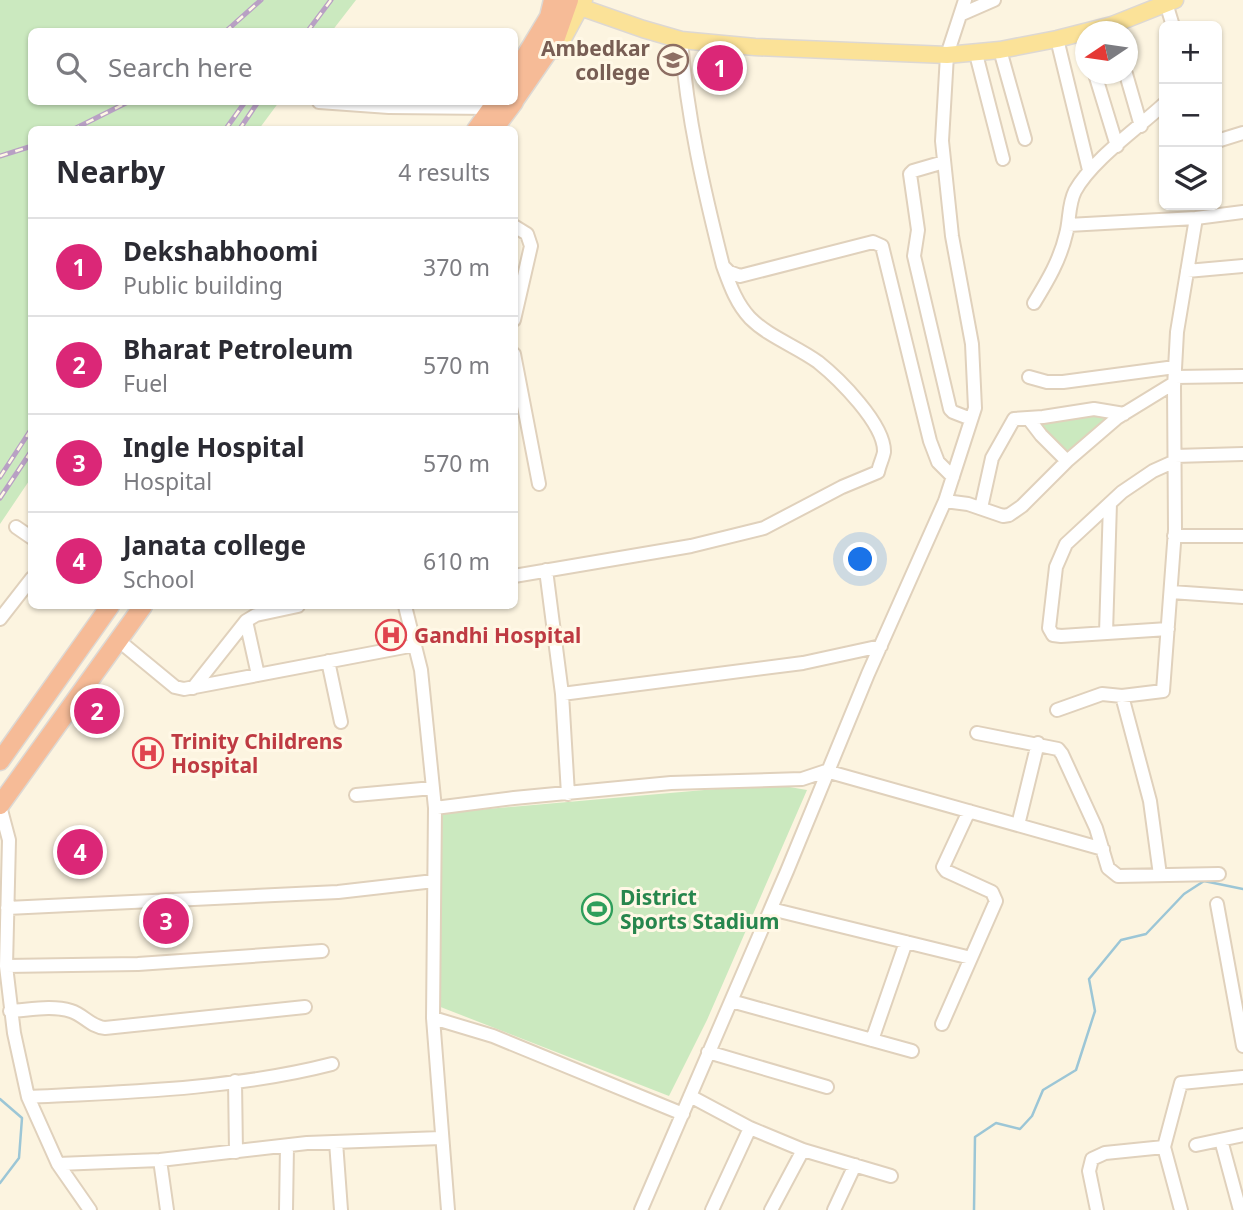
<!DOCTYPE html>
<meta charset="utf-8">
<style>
:root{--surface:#fff;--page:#f7f7f7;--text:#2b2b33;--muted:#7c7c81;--line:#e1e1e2;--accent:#db2777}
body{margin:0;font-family:"Noto Sans",sans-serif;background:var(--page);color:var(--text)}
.controls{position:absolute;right:21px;top:21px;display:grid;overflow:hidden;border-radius:10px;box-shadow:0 2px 5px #0004}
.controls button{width:63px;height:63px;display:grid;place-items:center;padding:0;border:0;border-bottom:2px solid var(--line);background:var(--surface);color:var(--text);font:35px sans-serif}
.compass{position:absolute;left:1075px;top:21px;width:63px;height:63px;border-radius:50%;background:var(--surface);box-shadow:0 2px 5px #0004;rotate:257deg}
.you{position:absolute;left:861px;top:560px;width:24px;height:24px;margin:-18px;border:5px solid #fff;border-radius:50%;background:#1a73e8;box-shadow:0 0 0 10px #1a73e833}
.badge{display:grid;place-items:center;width:46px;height:46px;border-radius:50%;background:var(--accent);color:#fff;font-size:23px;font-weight:700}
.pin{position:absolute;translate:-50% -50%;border:4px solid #fff;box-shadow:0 2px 7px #0006}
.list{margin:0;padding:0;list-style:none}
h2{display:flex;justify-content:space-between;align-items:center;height:91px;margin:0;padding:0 28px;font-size:30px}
h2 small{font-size:23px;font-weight:400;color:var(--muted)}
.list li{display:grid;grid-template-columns:46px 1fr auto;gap:21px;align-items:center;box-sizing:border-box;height:98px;padding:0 28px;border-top:2px solid var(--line)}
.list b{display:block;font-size:26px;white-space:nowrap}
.list p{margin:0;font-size:23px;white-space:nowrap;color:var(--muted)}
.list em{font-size:23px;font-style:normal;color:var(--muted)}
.icon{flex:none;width:38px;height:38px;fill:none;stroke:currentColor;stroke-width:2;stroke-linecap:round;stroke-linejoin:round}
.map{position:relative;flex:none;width:1243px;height:1210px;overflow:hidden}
.search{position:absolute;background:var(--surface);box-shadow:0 2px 5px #0004;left:28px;top:28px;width:490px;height:77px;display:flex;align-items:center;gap:18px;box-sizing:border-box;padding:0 24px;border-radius:10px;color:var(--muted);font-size:26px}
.panel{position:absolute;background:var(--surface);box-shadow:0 2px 5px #0004;left:28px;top:126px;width:490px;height:483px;border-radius:10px}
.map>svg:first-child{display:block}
.green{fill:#cbe9bf}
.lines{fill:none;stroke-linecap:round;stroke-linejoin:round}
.stream{stroke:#9cc6d6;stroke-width:2.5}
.minor-casing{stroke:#e0d1bc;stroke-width:16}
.major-casing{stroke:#ddd8d3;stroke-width:19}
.highway-casing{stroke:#ddd8d3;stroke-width:21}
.minor{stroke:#fff;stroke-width:12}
.major{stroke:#fbe298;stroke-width:16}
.highway{stroke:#f6bb97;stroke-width:18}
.rail-casing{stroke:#b8a0c4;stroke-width:5}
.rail{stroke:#fff8e6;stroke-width:2.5;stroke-dasharray:8;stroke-linecap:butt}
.labels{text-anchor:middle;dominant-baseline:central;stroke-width:6;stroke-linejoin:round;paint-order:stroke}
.education-label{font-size:21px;font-weight:bold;fill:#785e54;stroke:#fff8e6;text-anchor:end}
.health-label{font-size:21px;font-weight:bold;fill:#be3a42;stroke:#fff8e6;text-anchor:start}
.leisure-label{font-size:21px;font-weight:bold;fill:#27864d;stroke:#fff8e6;text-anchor:start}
</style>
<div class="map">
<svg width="1243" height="1210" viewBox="0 0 1243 1210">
<rect width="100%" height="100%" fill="#fcf4e0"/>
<!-- green -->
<path class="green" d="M 0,0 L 356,0 L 332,31 L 32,32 L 32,102 L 279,102 L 259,129 L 32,130 L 31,478 L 0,524 Z
M 1096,412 L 1117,415 L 1067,457 L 1035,421 Z
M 772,784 L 807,790 L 707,1020 L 669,1096 L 438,1006 L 441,813 Z"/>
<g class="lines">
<!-- stream -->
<path class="stream" d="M 0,1099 L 22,1118 L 19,1158 L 0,1183
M 974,1210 L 975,1137 L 996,1123 L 1020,1129 L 1032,1116 L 1043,1090 L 1076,1070 L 1095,1011 L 1089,979 L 1121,940 L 1146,934 L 1184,894 L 1204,881 L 1243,889"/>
<!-- minor casing -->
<g class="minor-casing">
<path id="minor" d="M 1166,3 L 1173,26
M 962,14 L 994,0
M 1057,39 L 1089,170
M 681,40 C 687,117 704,191 723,266 L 729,272 L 740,276 L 873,242 L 882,246 L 930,441 L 938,462 L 953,477
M 1000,50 L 1025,139
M 976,54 L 1003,159
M 1095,74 L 1117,146
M 1126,74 L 1141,126
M 319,102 L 389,107 L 491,108
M 1217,141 L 1243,133
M 944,162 L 913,171 L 910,174 L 918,230 L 914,256 L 950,409 L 953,412 L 971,419
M 1068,225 L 1196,218
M 514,226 L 527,234 L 531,246 L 514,320
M 1187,271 L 1243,266
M 1034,303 C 1048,280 1060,260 1066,234 C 1070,220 1068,205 1075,191 C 1092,160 1137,129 1164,104
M 514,354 L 539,484
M 1029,377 L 1047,382 L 1063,382 L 1175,367
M 1175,377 L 1243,376
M 1028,418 L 1041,435 L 1067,461
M 1175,456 L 1243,454
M 945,501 L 968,504 L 1003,516 L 1009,515 L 1022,506 L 1067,461 L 1117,418 L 1174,383
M 981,508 L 992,458 L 1014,419 L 1043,417 L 1094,409 L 1124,414
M 16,527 L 32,538
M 1174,536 L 1243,536
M 546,570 L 562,694 L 568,794
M 514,576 L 691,546 L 764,528 L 842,487 L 878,472 C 879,466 883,458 884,452 C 885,424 838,378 818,362 C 796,346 769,337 750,318 C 736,303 730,285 723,266
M 1171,592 L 1243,597
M 405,606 L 421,670 L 435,808 L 433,1018 L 493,1036 L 683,1114
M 0,619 L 32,578
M 246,621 L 258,675
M 1168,629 L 1061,636 L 1053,635 L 1049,628 L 1056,567 L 1066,544 L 1122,492 L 1153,471 L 1173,462
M 1106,633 L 1110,503
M 118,640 L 175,687 L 184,689 L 415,645
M 328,661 L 341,722
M 193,688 L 246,621 L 256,615 L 298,606
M 562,694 L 803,663 L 881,646
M 1122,696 L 1150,801 L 1160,875
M 1057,710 L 1102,694 L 1122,696 L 1163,691 L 1175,530 L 1174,387 L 1177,332 L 1196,218 L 1243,212
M 977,733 L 1058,749 L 1062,754 L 1096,828 L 1108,868 L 1118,876 L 1219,874
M 356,795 L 433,788
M 0,806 L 9,840 L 6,966 L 14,1033 L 28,1097 L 58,1164 L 160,1160 L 167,1210
M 435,808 L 514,798 L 671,783 L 802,779 L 826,771 L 1103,849
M 1018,825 L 1038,743
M 1217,904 L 1243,1046
M 7,908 L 338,892 L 434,881
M 771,909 L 971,958
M 6,966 L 138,964 L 322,951
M 731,1001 L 912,1051
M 10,1011 C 29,1010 52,1005 71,1011 C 84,1015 91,1027 105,1028 L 305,1007
M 433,1018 L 448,1210
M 942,1024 L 996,901 L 992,892 L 946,871 L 943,867 L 969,811
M 872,1040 L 906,942
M 708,1052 L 827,1087
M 235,1081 L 236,1152
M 690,1096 L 750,1128 L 803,1150 L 891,1176
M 28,1097 C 128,1092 235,1089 332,1064
M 1221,1140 L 1240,1210
M 336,1142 L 341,1210
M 1196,1145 L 1243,1135
M 160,1160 L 307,1143 L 441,1138
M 58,1164 L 90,1210
M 286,1210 L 287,1146
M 641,1210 L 787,871 L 868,674 L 945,501 L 975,408 L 972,344 L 952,236 L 942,141 L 947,55 L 965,0
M 712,1210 L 750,1128
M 771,1210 L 803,1150
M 834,1210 L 855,1165
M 1097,1210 L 1089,1171 L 1092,1159 L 1105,1153 L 1164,1147
M 1181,1210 L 1164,1147 L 1181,1083 L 1243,1077"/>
</g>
<!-- major casing -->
<g class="major-casing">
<path id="major" d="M 580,7 L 643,29 L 681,40 L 755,47 L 947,55 L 1000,50 L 1057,39 L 1112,25 L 1175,0
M 557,50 L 584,0"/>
</g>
<!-- highway casing -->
<g class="highway-casing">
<path id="highway" d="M 514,75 L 549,17 L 553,0
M 514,101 L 554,43 L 569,0
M 476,130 L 496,102
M 493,130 L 514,102
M 0,761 L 110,606
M 0,805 L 143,606"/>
</g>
<!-- minor -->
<use href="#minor" class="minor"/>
<!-- major -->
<use href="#major" class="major"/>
<!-- highway -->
<use href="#highway" class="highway"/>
<!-- rail casing -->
<g class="rail-casing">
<path id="rail" d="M 225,32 L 261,0
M 307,32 L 331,0
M 72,130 L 128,102
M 225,130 L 245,102
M 239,130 L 258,102
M 0,156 L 32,146
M 0,477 L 32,428
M 0,498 L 32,450"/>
</g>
<!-- rail -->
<use href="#rail" class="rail"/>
</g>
<!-- icons -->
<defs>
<g id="school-ring" transform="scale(1.575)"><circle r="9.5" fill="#fff8e6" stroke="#8d6e63" stroke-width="1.5"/><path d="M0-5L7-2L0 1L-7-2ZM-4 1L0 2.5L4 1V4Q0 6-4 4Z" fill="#8d6e63"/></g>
<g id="hospital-ring" transform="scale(1.575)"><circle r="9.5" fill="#fff8e6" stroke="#e0444e" stroke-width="1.5"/><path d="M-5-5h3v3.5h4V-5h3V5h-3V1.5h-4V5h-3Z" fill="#e0444e"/></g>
<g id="stadium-ring" transform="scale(1.575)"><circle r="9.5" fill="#fff8e6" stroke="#2e9e5b" stroke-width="1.5"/><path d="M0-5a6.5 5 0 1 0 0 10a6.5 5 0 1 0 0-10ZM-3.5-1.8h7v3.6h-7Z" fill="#2e9e5b"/></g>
</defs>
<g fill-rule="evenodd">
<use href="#school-ring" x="673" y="60"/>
<use href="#hospital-ring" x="391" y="635"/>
<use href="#hospital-ring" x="148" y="753"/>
<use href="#stadium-ring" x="597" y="909"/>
</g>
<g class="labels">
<!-- education labels -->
<g class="education-label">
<text x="650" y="48">Ambedkar<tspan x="650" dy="24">college</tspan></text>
</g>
<!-- health labels -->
<g class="health-label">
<text x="414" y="635">Gandhi Hospital</text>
<text x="171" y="741">Trinity Childrens<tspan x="171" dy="24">Hospital</tspan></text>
</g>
<!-- leisure labels -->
<g class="leisure-label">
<text x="620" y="897">District<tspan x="620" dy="24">Sports Stadium</tspan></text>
</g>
</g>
</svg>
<div class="controls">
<button>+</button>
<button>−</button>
<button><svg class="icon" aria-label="layers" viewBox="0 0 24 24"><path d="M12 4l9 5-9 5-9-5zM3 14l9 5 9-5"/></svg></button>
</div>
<svg class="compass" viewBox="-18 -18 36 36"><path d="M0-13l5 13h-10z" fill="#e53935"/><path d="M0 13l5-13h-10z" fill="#7c7c81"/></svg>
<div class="you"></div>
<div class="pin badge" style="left:720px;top:68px">1</div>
<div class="pin badge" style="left:97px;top:711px">2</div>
<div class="pin badge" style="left:166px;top:921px">3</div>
<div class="pin badge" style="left:80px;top:852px">4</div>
<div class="search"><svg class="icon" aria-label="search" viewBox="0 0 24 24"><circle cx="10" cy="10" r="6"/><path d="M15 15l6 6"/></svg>Search here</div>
<section class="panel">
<h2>Nearby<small>4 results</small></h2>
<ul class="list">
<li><span class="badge">1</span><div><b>Dekshabhoomi</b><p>Public building</p></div><em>370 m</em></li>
<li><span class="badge">2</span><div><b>Bharat Petroleum</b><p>Fuel</p></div><em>570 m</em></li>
<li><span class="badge">3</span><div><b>Ingle Hospital</b><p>Hospital</p></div><em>570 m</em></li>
<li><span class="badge">4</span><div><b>Janata college</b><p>School</p></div><em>610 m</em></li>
</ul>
</section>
</div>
